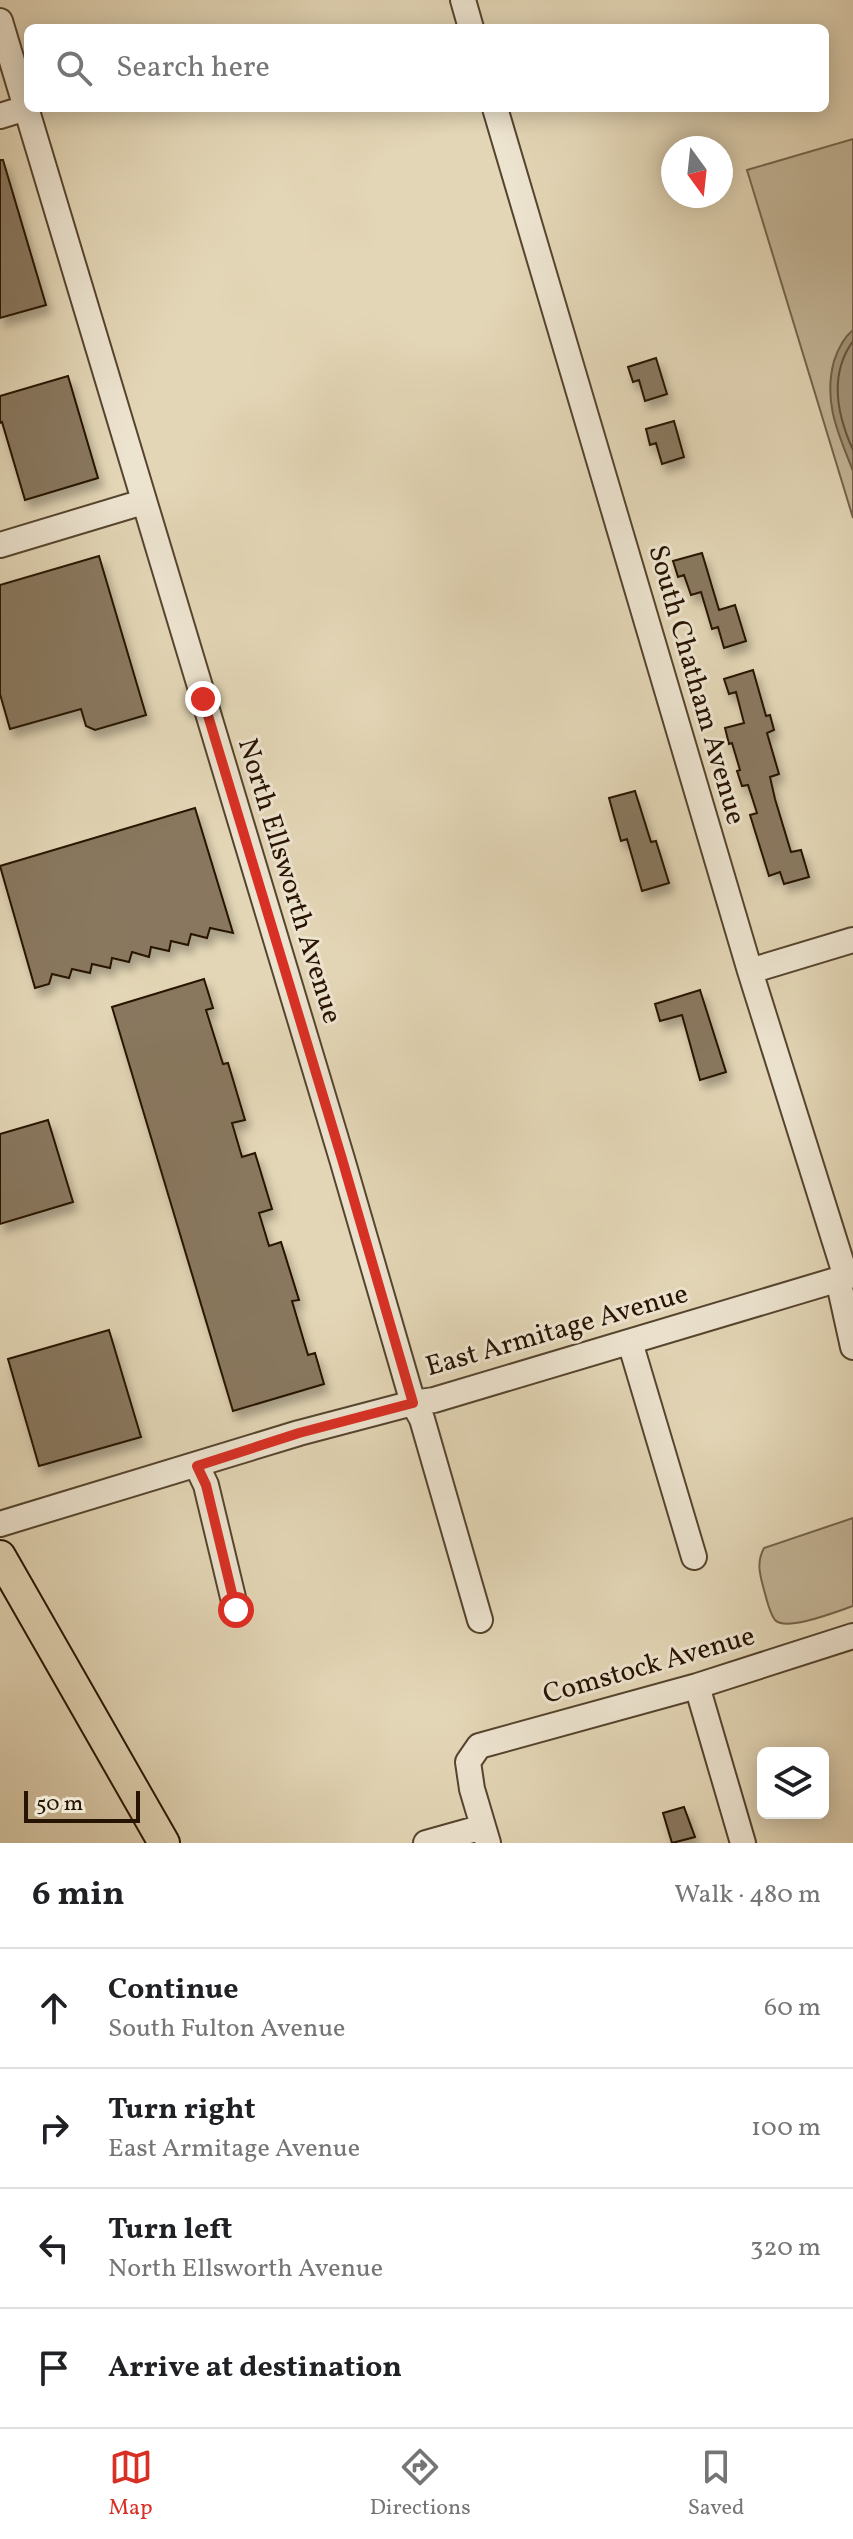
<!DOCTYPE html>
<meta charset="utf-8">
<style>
:root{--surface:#fff;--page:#f2f2f2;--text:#202124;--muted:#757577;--line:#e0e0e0;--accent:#d93025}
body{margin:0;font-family:Vollkorn,serif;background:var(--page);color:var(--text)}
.controls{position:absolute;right:24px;bottom:24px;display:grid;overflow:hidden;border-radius:12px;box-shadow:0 4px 20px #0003}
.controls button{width:72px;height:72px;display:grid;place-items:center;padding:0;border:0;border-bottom:2px solid var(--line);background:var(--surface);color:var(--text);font:40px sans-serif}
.compass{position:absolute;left:661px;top:136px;width:72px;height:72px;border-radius:50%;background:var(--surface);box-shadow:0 4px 20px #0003;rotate:165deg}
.scale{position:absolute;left:24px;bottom:20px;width:116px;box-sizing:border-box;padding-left:8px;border:4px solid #271301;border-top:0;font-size:22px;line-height:28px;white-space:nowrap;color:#271301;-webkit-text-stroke:6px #ede4d0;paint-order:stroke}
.stop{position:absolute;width:24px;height:24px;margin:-18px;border:6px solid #d93025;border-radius:50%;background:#fff}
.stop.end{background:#d93025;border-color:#fff;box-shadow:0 2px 8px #0008}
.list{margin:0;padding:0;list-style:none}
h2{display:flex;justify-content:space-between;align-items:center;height:104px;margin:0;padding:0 32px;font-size:34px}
h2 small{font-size:26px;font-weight:400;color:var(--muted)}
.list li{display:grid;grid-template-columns:52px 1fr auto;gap:24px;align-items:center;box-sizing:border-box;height:120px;padding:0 32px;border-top:2px solid var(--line)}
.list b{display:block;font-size:30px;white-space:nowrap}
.list p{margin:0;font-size:26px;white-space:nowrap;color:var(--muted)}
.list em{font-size:26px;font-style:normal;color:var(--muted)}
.icon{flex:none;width:44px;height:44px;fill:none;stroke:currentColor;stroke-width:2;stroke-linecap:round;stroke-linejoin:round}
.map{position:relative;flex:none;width:853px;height:1843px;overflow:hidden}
.search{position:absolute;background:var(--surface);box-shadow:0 4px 20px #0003;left:24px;right:24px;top:24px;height:88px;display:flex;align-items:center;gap:20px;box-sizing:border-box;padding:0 28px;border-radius:12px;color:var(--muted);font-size:30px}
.sheet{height:584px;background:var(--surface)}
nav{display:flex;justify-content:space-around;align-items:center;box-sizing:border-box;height:112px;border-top:2px solid var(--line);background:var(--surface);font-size:22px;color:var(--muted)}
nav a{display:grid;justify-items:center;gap:4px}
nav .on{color:var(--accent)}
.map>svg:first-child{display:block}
.green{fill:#c3b597;stroke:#75644c;stroke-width:2}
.water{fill:#a39478;stroke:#716048;stroke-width:2}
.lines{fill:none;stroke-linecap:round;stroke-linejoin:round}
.shore{stroke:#65543c;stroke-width:2}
.building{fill:#89785f;stroke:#271301;stroke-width:2;filter:url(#shadow)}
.minor-casing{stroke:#56442e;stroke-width:28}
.major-casing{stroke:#271301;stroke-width:34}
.minor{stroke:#ede4d0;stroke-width:24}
.major{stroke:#e3d6b6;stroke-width:30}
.route{stroke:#d93025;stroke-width:10}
.labels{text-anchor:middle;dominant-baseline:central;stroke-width:6;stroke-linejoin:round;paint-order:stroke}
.street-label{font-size:28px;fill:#271301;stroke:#ede4d0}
</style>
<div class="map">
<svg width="853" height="1843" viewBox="0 0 853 1843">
<defs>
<filter id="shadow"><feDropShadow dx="4.5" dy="8" stdDeviation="4" flood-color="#0004"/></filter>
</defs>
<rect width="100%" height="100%" fill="#e3d6b6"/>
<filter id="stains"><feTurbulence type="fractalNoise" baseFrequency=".0025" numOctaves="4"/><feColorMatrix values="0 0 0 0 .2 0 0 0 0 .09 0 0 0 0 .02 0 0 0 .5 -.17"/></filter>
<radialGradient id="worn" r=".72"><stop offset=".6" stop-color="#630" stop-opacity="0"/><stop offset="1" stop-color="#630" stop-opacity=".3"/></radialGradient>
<!-- green -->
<path class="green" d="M 853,139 L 853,518 L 747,170 Z
M 853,1518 L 853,1606 C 838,1611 786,1632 775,1620 C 769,1612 767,1600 764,1590 C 760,1575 756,1563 764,1548 Z"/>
<!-- water -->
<path class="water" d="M 853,330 L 853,471 C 838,433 823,402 834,361 C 838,349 843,338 853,330 Z"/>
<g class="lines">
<!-- shore -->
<path class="shore" d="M 853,341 C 829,374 837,415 853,450"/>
</g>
<!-- building -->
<path class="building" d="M 0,160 L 3,160 L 46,305 L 0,318 Z
M 656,358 L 667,394 L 645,401 L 639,380 L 633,382 L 628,367 Z
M 68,376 L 98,478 L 25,500 L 2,422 L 0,423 L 0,396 Z
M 674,421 L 684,457 L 662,464 L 656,443 L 650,445 L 646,429 Z
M 702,553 L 719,610 L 735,605 L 746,641 L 724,648 L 718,627 L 712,629 L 701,592 L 691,595 L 684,575 L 678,577 L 673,561 Z
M 99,556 L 146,715 L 95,730 L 86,726 L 81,709 L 10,729 L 0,694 L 0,585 Z
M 753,670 L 766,716 L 770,715 L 774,730 L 767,733 L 779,774 L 770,777 L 775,799 L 791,852 L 801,850 L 809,877 L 784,884 L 780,872 L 769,876 L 750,815 L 757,813 L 748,785 L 742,786 L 737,771 L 740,770 L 732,743 L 729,744 L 725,728 L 744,723 L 736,692 L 729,694 L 724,679 Z
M 635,791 L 651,842 L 656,841 L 669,883 L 642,891 L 627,839 L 621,841 L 609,798 Z
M 195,808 L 233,933 L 210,928 L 207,938 L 191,934 L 188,945 L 171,941 L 169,951 L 151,947 L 149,957 L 132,952 L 129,962 L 112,958 L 110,968 L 92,964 L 90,973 L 72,969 L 69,978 L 52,974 L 49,984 L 35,988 L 0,866 Z
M 204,979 L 213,1008 L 206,1010 L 223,1064 L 228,1063 L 245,1120 L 232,1123 L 242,1157 L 255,1153 L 272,1209 L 259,1213 L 269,1246 L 281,1242 L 299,1300 L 292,1301 L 308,1355 L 315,1353 L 324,1384 L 233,1411 L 112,1007 Z
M 700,990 L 726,1072 L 700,1080 L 682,1015 L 660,1021 L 655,1004 Z
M 48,1120 L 73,1202 L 0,1224 L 0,1134 Z
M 109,1330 L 141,1437 L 39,1466 L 8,1359 Z
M 684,1807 L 695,1837 L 672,1843 L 663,1813 Z"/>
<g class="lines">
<!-- minor casing -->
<g class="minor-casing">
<path id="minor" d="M 463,0 L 471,28
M 0,21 L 342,1159 L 413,1403 L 422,1419 L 480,1620
M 495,108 L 750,971 L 846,1277
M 0,116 L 26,108
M 0,545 L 143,502
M 750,971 L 853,940
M 838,1279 L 853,1347
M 630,1342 L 694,1557
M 197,1466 L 206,1485 L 236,1610
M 0,1524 L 299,1433 L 413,1403 L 434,1400 L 853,1275
M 697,1686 L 743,1843
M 426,1843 L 483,1827
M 488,1843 L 472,1789 L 468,1762 L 479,1746 L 697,1686 L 853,1636"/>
</g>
<!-- major casing -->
<g class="major-casing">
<path id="major" d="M 0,1556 L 164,1843"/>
</g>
<!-- minor -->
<use href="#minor" class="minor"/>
<!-- major -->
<use href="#major" class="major"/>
</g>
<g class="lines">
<!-- route -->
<path class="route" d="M 203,699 L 342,1159 L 413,1403 L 299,1433 L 197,1466 L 206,1485 L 236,1610"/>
</g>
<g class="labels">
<!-- street labels -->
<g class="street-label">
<text transform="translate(696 685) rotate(74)">South Chatham Avenue</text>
<text transform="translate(289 881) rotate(73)">North Ellsworth Avenue</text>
<text transform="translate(557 1331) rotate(-16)">East Armitage Avenue</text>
<text transform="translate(649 1666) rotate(-16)">Comstock Avenue</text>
</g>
</g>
<rect width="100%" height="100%" filter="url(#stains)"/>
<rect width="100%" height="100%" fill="url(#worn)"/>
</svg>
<div class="controls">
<button><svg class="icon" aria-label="layers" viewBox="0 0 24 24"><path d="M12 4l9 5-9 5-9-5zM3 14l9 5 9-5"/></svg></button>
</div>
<svg class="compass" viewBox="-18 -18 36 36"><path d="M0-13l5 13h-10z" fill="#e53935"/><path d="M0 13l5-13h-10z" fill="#757577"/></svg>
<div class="scale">50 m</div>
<div class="stop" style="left:236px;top:1610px"></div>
<div class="stop end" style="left:203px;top:699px"></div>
<div class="search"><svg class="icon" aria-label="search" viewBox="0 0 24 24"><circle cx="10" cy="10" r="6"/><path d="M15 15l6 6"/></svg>Search here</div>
</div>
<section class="sheet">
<h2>6 min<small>Walk · 480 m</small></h2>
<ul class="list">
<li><svg class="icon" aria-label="ahead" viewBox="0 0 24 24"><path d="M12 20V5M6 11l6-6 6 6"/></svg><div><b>Continue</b><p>South Fulton Avenue</p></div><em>60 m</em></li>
<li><svg class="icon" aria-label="right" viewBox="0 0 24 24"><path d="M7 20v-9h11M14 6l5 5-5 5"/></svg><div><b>Turn right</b><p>East Armitage Avenue</p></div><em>100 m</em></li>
<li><svg class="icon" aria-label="left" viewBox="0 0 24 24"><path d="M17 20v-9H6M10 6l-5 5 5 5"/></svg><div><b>Turn left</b><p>North Ellsworth Avenue</p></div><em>320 m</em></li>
<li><svg class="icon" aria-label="arrive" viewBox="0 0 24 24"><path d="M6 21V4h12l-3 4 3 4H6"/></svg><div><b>Arrive at destination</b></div></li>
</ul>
</section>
<nav>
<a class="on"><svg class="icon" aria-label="map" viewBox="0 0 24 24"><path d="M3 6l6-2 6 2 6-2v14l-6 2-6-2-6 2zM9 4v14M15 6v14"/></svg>Map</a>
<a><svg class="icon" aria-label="directions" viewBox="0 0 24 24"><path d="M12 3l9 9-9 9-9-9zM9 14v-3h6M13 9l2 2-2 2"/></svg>Directions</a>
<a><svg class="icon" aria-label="saved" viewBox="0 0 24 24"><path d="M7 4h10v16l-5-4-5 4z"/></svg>Saved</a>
</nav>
